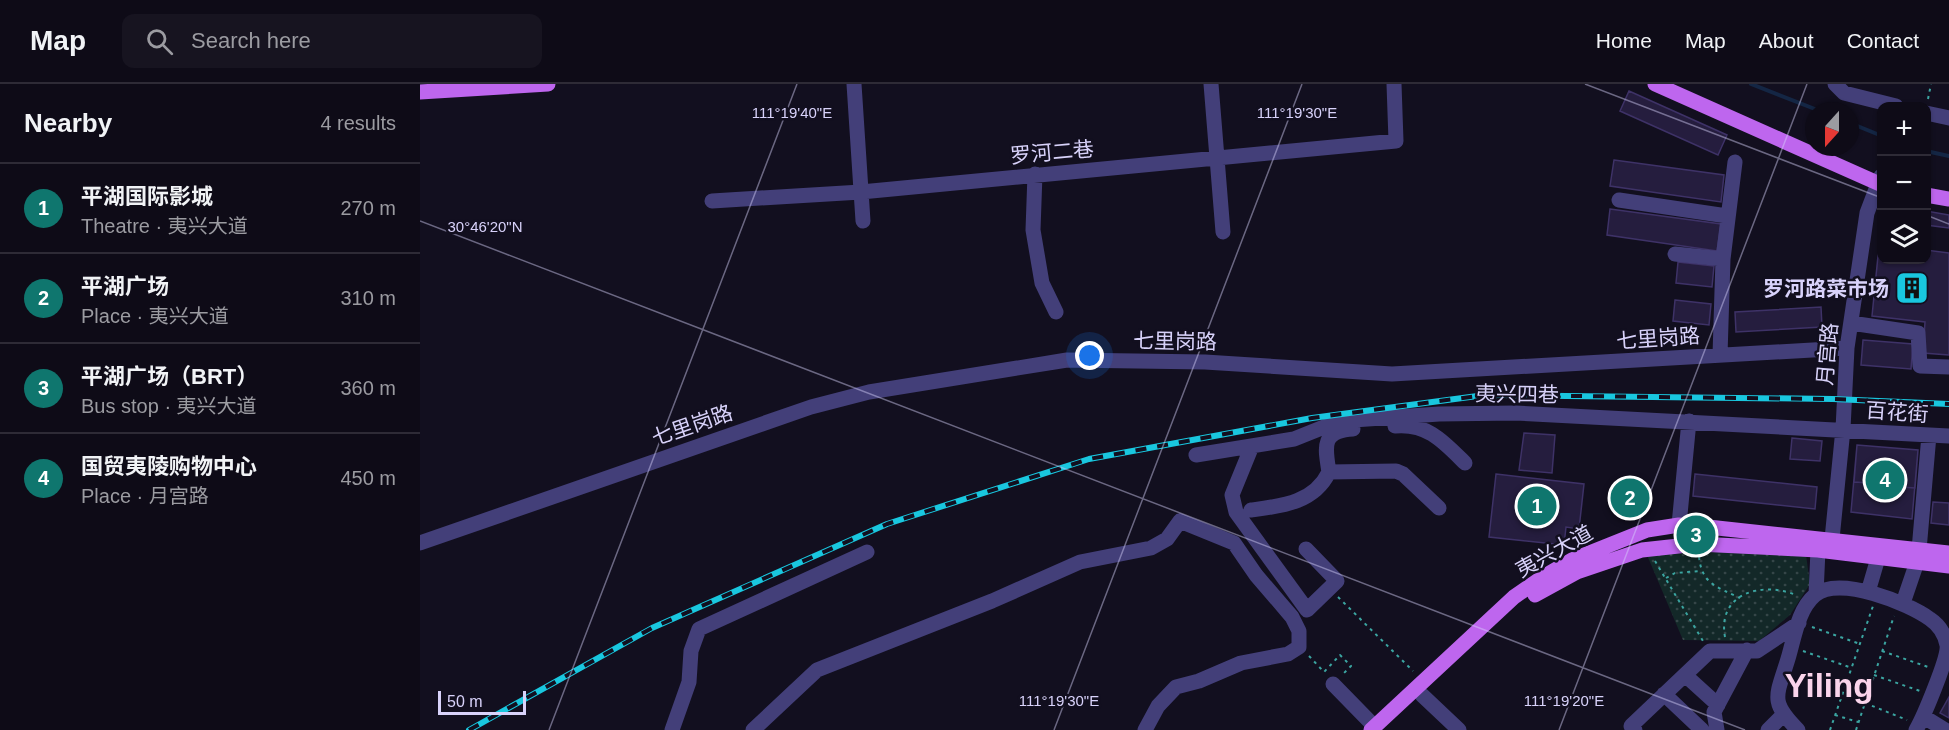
<!DOCTYPE html>
<meta charset="utf-8">
<style>
:root{--surface:#0e0b17;--page:#171420;--text:#f1f3f6;--muted:#9b9ba1;--line:#2e2b36;--accent:#0f766e}
body{margin:0;font-family:Arial,"Noto Sans SC",sans-serif;background:var(--page);color:var(--text)}
.controls{position:absolute;right:18px;top:18px;display:grid;overflow:hidden;border-radius:12px;box-shadow:0 2px 4px #0004}
.controls button{width:54px;height:54px;display:grid;place-items:center;padding:0;border:0;border-bottom:2px solid var(--line);background:var(--surface);color:var(--text);font:30px sans-serif}
.compass{position:absolute;left:1385px;top:18px;width:54px;height:54px;border-radius:50%;background:var(--surface);box-shadow:0 2px 4px #0004;rotate:201deg}
.scale{position:absolute;left:18px;bottom:15px;width:88px;box-sizing:border-box;padding-left:6px;border:3px solid #d8d2fa;border-top:0;font-size:16px;line-height:21px;white-space:nowrap;color:#d8d2fa;-webkit-text-stroke:4px #120f1f;paint-order:stroke}
.you{position:absolute;left:670px;top:272px;width:21px;height:21px;margin:-15px;border:4px solid #fff;border-radius:50%;background:#1a73e8;box-shadow:0 0 0 9px #1a73e833}
.badge{display:grid;place-items:center;width:39px;height:39px;border-radius:50%;background:var(--accent);color:#fff;font-size:20px;font-weight:700}
.pin{position:absolute;translate:-50% -50%;border:3px solid #fff;box-shadow:0 2px 6px #0006}
.list{margin:0;padding:0;list-style:none}
h2{display:flex;justify-content:space-between;align-items:center;height:78px;margin:0;padding:0 24px;font-size:26px}
h2 small{font-size:20px;font-weight:400;color:var(--muted)}
.list li{display:grid;grid-template-columns:39px 1fr auto;gap:18px;align-items:center;box-sizing:border-box;height:90px;padding:0 24px;border-top:2px solid var(--line)}
.list b{display:block;font-size:22px;white-space:nowrap}
.list p{margin:0;font-size:20px;white-space:nowrap;color:var(--muted)}
.list em{font-size:20px;font-style:normal;color:var(--muted)}
.icon{flex:none;width:33px;height:33px;fill:none;stroke:currentColor;stroke-width:2;stroke-linecap:round;stroke-linejoin:round}
.map{position:relative;flex:none;width:1529px;height:646px;overflow:hidden}
header{display:flex;align-items:center;gap:36px;box-sizing:border-box;height:84px;padding:0 30px;background:var(--surface);border-bottom:2px solid var(--line)}
header strong{font-size:28px}
nav{display:flex;gap:33px;margin-inline-start:auto;font-size:21px}
.search{width:420px;height:54px;background:var(--page);display:flex;align-items:center;gap:15px;box-sizing:border-box;padding:0 21px;border-radius:12px;color:var(--muted);font-size:22px}
main{display:flex}
aside{flex:1;background:var(--surface)}
.map>svg:first-child{display:block}
.park{fill:url(#park-dots)}
.lines{fill:none;stroke-linecap:round;stroke-linejoin:round}
.stream{stroke:#142644;stroke-width:4}
.building{fill:#251d3e;stroke:#3e3267;stroke-width:1.5}
.path{stroke:#3ba5a1;stroke-width:2;stroke-dasharray:3 4.5;stroke-linecap:butt}
.minor{stroke:#433f79;stroke-width:15}
.major{stroke:#be66ee;stroke-width:15}
.rail-casing{stroke:#19c7df;stroke-width:6}
.rail{stroke:#120f1f;stroke-width:4;stroke-dasharray:11;stroke-linecap:butt}
.ticks{fill:none;stroke:#d8d2fa;stroke-width:1.5;stroke-opacity:0.45}
.labels{text-anchor:middle;dominant-baseline:central;stroke-width:5;stroke-linejoin:round;paint-order:stroke}
.street-label{font-size:21px;fill:#d8d2fa;stroke:#120f1f}
.poi-label{font-size:21px;font-weight:bold;fill:#d8d2fa;stroke:#120f1f;text-anchor:end}
.town-label{font-size:33px;font-weight:bold;fill:#fad4eb;stroke:#120f1f}
.ticks-label{font-size:15px;text-anchor:middle;fill:#d8d2fa;stroke:#120f1f;stroke-width:5;stroke-linejoin:round;paint-order:stroke}
</style>
<header>
<strong>Map</strong>
<div class="search"><svg class="icon" aria-label="search" viewBox="0 0 24 24"><circle cx="10" cy="10" r="6"/><path d="M15 15l6 6"/></svg>Search here</div>
<nav><a>Home</a><a>Map</a><a>About</a><a>Contact</a></nav>
</header>
<main>
<aside>
<h2>Nearby<small>4 results</small></h2>
<ul class="list">
<li><span class="badge">1</span><div><b>平湖国际影城</b><p>Theatre · 夷兴大道</p></div><em>270 m</em></li>
<li><span class="badge">2</span><div><b>平湖广场</b><p>Place · 夷兴大道</p></div><em>310 m</em></li>
<li><span class="badge">3</span><div><b>平湖广场（BRT）</b><p>Bus stop · 夷兴大道</p></div><em>360 m</em></li>
<li><span class="badge">4</span><div><b>国贸夷陵购物中心</b><p>Place · 月宫路</p></div><em>450 m</em></li>
</ul>
</aside>
<div class="map">
<svg width="1529" height="646" viewBox="0 0 1529 646">
<defs>
<pattern id="park-dots" width="8" height="8" patternUnits="userSpaceOnUse" patternTransform="scale(1.5)"><rect width="8" height="8" fill="#132828"/><path d="M2 2h.1M6 6h.1" fill="none" stroke="#354648" stroke-width="1.8" stroke-linecap="round"/></pattern>
</defs>
<rect width="100%" height="100%" fill="#120f1f"/>
<!-- park -->
<path class="park" d="M 1284,466 L 1386,471 L 1390,500 L 1370,531 L 1339,557 L 1263,556 L 1227,471 Z"/>
<g class="lines">
<!-- stream -->
<path class="stream" d="M 1331,0 L 1400,27
M 1430,39 L 1462,52
M 1506,67 L 1529,72"/>
</g>
<!-- building -->
<path class="building" d="M 1209,7 L 1307,51 L 1298,71 L 1200,27 Z
M 1194,76 L 1304,91 L 1301,118 L 1190,102 Z
M 1190,125 L 1301,140 L 1297,167 L 1187,151 Z
M 1506,127 L 1529,131 L 1529,144 L 1506,141 Z
M 1459,162 L 1462,162 L 1462,176 L 1506,176 L 1506,166 L 1529,169 L 1529,271 L 1503,269 L 1505,238 L 1452,232 Z
M 1258,178 L 1294,182 L 1292,203 L 1256,199 Z
M 1255,216 L 1291,220 L 1289,241 L 1253,237 Z
M 1401,223 L 1402,243 L 1316,248 L 1315,228 Z
M 1443,256 L 1493,260 L 1491,285 L 1441,281 Z
M 1104,349 L 1135,351 L 1132,389 L 1099,386 Z
M 1372,354 L 1402,357 L 1400,377 L 1370,375 Z
M 1437,361 L 1498,366 L 1492,435 L 1431,428 Z
M 1437,361 L 1498,366 L 1495,404 L 1481,403 L 1482,387 L 1451,384 L 1450,399 L 1434,398 Z
M 1076,390 L 1164,400 L 1159,445 L 1146,443 L 1144,461 L 1069,453 Z
M 1275,390 L 1397,403 L 1395,425 L 1273,412 Z
M 1513,418 L 1529,419 L 1529,441 L 1511,439 Z
M 1529,613 L 1529,634 L 1520,629 Z"/>
<g class="lines">
<!-- path -->
<path class="path" d="M 1508,15 L 1511,0
M 1279,473 C 1282,501 1298,503 1320,514
M 1235,477 L 1283,557
M 1246,494 L 1255,489 L 1280,487
M 918,513 L 993,587
M 1392,543 L 1440,560
M 1305,553 C 1297,509 1342,497 1376,511
M 1383,567 L 1432,584
M 1462,567 L 1508,583
M 889,572 L 904,588 L 920,571 L 931,582 L 923,590
M 1454,591 L 1500,607
M 1373,596 L 1422,612
M 1445,619 L 1487,636
M 1415,631 L 1438,638
M 1410,646 L 1453,522
M 1436,646 L 1474,532"/>
<!-- minor -->
<path class="minor" d="M 434,0 L 443,137
M 791,0 L 803,148
M 1415,0 L 1424,9 L 1476,22
M 1506,29 L 1529,34
M 615,90 L 613,146 L 622,199 L 636,228
M 1199,116 L 1307,132
M 292,117 L 441,108 L 976,57 L 974,0
M 1255,170 L 1303,175
M 1431,239 L 1498,249 L 1500,282 L 1529,283
M 1300,271 L 1303,175 L 1315,78
M 975,342 C 1007,339 1023,357 1045,379
M 832,362 L 812,411 L 816,428 L 887,526 L 917,497 L 886,465
M 776,371 L 874,355 L 919,337 L 1019,330 L 1095,329 L 1529,352
M 909,388 L 976,387 L 983,390 L 1019,424
M 831,426 C 862,422 894,419 909,388 C 905,363 901,347 933,345
M 1259,441 L 1269,337
M 1412,455 L 1423,345 L 1427,264 L 1447,129 L 1461,92
M 0,459 L 391,323 L 449,308 L 647,276 L 785,278 L 972,290 L 1427,264
M 1499,466 L 1509,351
M 1448,508 L 1458,474
M 1396,510 L 1398,466
M 1483,519 L 1497,478
M 1265,591 L 1298,621
M 913,600 L 955,643
M 1244,610 L 1282,646
M 1002,611 L 1039,646
M 1504,633 L 1525,646
M 252,646 L 269,598 L 271,567 L 279,545 L 447,468
M 333,646 L 397,586 L 572,517 L 660,478 L 731,464 L 747,455 L 760,437 L 814,459 L 836,491 L 872,533 L 879,547 L 879,563 L 868,570 L 821,579 L 779,597 L 756,603 L 738,622 L 725,646
M 1215,646 L 1211,642 L 1290,567 L 1337,567 L 1379,539
M 1297,646 L 1294,628 L 1327,566
M 1348,646 L 1363,631
M 1378,646 C 1350,618 1356,613 1367,578 C 1374,557 1377,526 1395,511 C 1419,491 1488,519 1510,535 C 1519,541 1525,551 1527,561 C 1529,573 1503,634 1496,646"/>
<!-- major -->
<path class="major" d="M 1235,0 L 1462,101
M 0,8 L 128,0
M 1506,111 L 1529,115
M 1115,511 L 1157,488 L 1222,466 L 1277,460 L 1398,466 L 1529,482
M 951,646 L 1094,513 L 1123,493 L 1152,476 L 1227,446 L 1259,441 L 1288,443 L 1529,469"/>
<!-- rail casing -->
<g class="rail-casing">
<path id="rail" d="M 49,646 L 232,544 L 467,440 L 669,375 L 892,334 L 1065,311 L 1413,315 L 1529,320"/>
</g>
<!-- rail -->
<use href="#rail" class="rail"/>
</g>
<!-- ticks -->
<path class="ticks" d="M 1165,0 L 1462,114M 1506,131 L 1529,140M 0,137 L 1325,646M 129,646 L 377,0M 634,646 L 882,0M 1139,646 L 1387,0"/>
<!-- icons -->
<defs>
<g id="building-square" transform="scale(1.725)"><rect x="-9" y="-9" width="18" height="18" rx="4" fill="#19c7df" stroke="#120f1f"/><path d="M-4-6H4V6H1V3H-1V6H-4ZM-2.5-4.3h1.7v1.8h-1.7ZM.8-4.3h1.7v1.8H.8ZM-2.5-1h1.7V.8h-1.7ZM.8-1h1.7V.8H.8Z" fill="#111"/></g>
</defs>
<g fill-rule="evenodd">
<use href="#building-square" x="1492" y="204"/>
</g>
<g class="labels">
<!-- street labels -->
<g class="street-label">
<text transform="translate(632 68) rotate(-5)">罗河二巷</text>
<text transform="translate(1238 254) rotate(-4)">七里岗路</text>
<text transform="translate(755 257) rotate(1)">七里岗路</text>
<text transform="translate(1407 270) rotate(-85)">月宫路</text>
<text transform="translate(1097 310) rotate(1)">夷兴四巷</text>
<text transform="translate(1477 328) rotate(4)">百花街</text>
<text transform="translate(272 341) rotate(-19)">七里岗路</text>
<text transform="translate(1134 467) rotate(-29)">夷兴大道</text>
</g>
<!-- poi labels -->
<g class="poi-label">
<text x="1469" y="204">罗河路菜市场</text>
</g>
<!-- town labels -->
<g class="town-label">
<text x="1409" y="601">Yiling</text>
</g>
</g>
<g class="ticks-label">
<text x="372" y="34">111°19'40"E</text>
<text x="877" y="34">111°19'30"E</text>
<text x="65" y="148">30°46'20"N</text>
<text x="639" y="622">111°19'30"E</text>
<text x="1144" y="622">111°19'20"E</text>
</g>
</svg>
<div class="controls">
<button>+</button>
<button>−</button>
<button><svg class="icon" aria-label="layers" viewBox="0 0 24 24"><path d="M12 4l9 5-9 5-9-5zM3 14l9 5 9-5"/></svg></button>
</div>
<svg class="compass" viewBox="-18 -18 36 36"><path d="M0-13l5 13h-10z" fill="#e53935"/><path d="M0 13l5-13h-10z" fill="#9b9ba1"/></svg>
<div class="scale">50 m</div>
<div class="you"></div>
<div class="pin badge" style="left:1117px;top:422px">1</div>
<div class="pin badge" style="left:1210px;top:414px">2</div>
<div class="pin badge" style="left:1276px;top:451px">3</div>
<div class="pin badge" style="left:1465px;top:396px">4</div>
</div>
</main>
